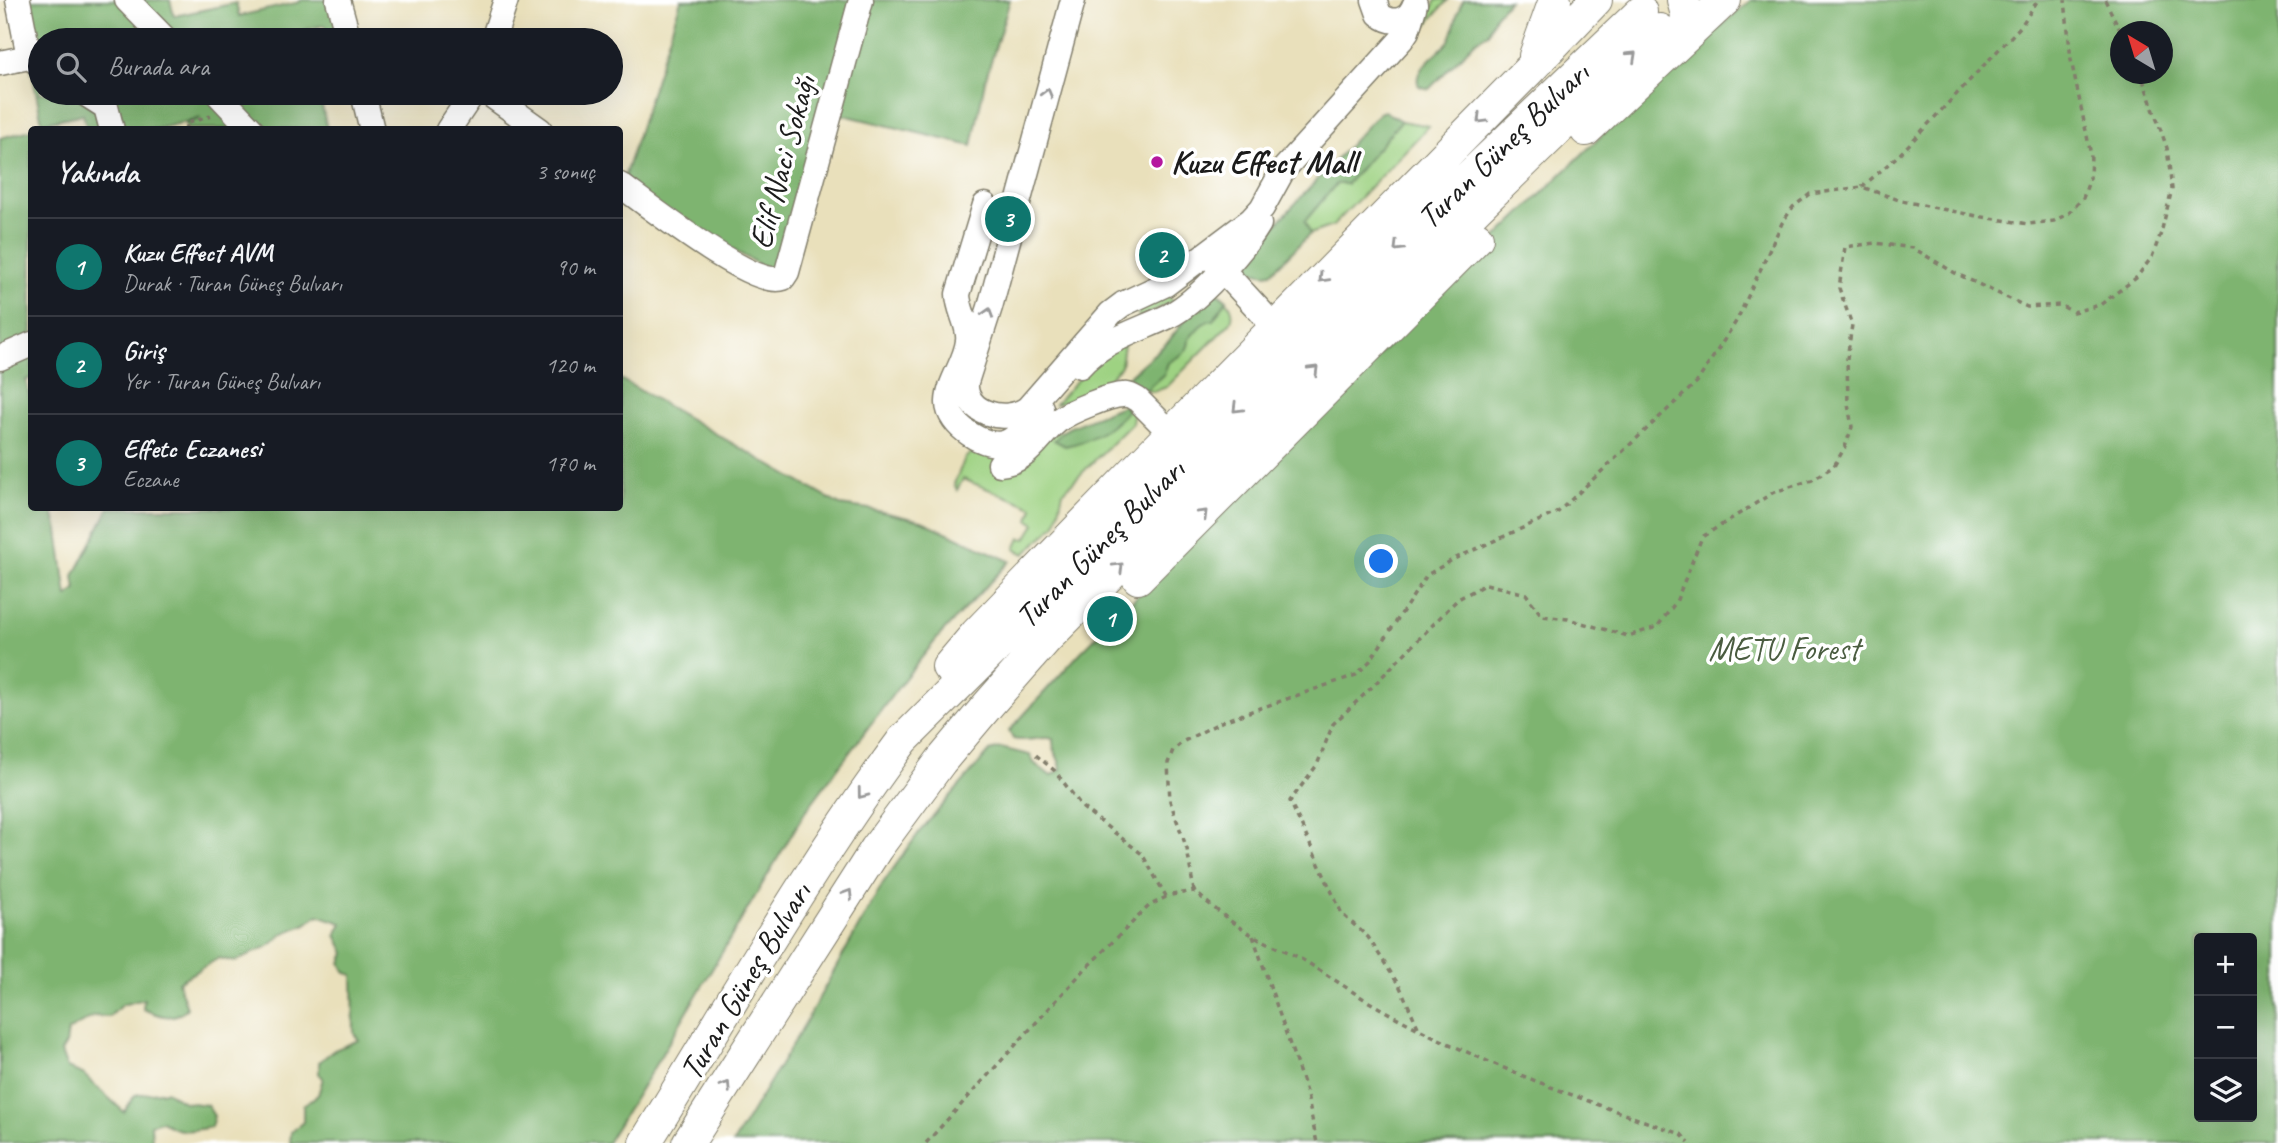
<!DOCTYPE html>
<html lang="tr">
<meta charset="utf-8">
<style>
:root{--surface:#171b24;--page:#20242c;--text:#f1f3f6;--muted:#9ea1a6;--line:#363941;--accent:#0f766e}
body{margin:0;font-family:Caveat,sans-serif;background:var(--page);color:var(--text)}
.controls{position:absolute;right:21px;bottom:21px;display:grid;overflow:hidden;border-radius:7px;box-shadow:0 7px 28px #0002}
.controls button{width:63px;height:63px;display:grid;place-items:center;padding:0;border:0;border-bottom:2px solid var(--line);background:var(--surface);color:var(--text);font:35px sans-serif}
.compass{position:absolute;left:2110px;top:21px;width:63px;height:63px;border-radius:50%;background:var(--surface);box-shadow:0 7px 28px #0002;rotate:322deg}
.you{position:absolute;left:1382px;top:562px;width:24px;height:24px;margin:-18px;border:5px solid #fff;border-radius:50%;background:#1a73e8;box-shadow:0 0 0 10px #1a73e833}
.badge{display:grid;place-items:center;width:46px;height:46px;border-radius:50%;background:var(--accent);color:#fff;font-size:23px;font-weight:700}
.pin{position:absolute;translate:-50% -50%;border:4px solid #fff;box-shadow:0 2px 7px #0006}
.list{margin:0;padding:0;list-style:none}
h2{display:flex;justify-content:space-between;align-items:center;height:91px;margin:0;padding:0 28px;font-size:30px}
h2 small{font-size:23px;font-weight:400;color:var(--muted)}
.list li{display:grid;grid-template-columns:46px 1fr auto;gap:21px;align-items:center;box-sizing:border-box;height:98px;padding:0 28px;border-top:2px solid var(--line)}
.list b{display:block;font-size:26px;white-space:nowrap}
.list p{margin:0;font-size:23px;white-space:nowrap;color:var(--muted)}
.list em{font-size:23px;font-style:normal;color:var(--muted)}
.icon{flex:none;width:38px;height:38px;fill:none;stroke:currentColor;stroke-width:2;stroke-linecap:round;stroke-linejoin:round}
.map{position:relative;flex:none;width:2278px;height:1143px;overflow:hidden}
.search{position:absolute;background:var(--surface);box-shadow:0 7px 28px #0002;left:28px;top:28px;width:595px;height:77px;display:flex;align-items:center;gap:18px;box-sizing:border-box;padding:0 24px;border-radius:38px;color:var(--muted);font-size:26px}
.panel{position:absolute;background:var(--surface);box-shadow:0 7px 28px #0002;left:28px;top:126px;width:595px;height:385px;border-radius:7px}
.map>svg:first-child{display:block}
.green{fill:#9ed282;stroke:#5d774f;stroke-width:2}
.forest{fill:#7eb470;stroke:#4d6846;stroke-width:2;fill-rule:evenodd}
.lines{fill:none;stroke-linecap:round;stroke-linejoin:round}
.minor-casing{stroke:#827e6c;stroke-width:27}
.major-casing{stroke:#827e6c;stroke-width:34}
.path{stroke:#827e6c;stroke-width:3.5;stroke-dasharray:5 5;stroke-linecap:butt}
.minor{stroke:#fff;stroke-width:24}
.major{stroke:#fff;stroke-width:32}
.oneway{stroke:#999}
.poi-dot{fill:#b5179e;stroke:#fff;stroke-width:2.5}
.labels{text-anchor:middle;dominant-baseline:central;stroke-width:7;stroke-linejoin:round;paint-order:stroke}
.street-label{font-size:33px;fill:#1c1c1c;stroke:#fff}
.poi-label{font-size:33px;font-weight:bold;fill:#1c1c1c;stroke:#fff;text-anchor:start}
.park-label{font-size:33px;fill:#4a5c40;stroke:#fff}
</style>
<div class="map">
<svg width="2278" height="1143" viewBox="0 0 2278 1143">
<rect width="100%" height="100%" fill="#fff"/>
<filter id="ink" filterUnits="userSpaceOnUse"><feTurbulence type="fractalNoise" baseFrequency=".0143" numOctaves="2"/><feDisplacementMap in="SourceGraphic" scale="14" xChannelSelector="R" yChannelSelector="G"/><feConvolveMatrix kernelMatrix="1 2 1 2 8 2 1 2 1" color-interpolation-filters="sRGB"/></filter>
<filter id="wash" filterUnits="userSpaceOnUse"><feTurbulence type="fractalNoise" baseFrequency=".00686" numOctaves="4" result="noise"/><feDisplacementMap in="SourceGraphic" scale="28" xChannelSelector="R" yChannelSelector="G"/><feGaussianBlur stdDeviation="1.57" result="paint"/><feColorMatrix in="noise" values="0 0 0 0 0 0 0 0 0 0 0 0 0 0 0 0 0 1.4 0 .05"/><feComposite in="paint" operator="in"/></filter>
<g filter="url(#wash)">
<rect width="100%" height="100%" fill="#e9e0bb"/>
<!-- green -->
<path class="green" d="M 1436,0 L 1448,0 L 1410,44 L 1433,6 Z
M 1401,121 L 1429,126 L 1333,226 L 1310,234 L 1304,221 L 1336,184 Z
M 1218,293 C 1228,299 1237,312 1230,323 L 1167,387 L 1153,392 L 1130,386 L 1127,379 L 1131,374 L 1168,342 L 1190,313 Z
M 1167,294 L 1173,301 L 1140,317 L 1138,315 L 1137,309 Z
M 1124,344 L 1121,366 C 1115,372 1110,377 1105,384 C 1097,392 1066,403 1055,404 L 1102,353 Z
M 1124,405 L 1134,411 L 1132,423 L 1063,492 L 1056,524 L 1025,554 L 1015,549 L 1020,538 L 1026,539 L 1035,524 L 1029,520 L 1033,507 L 963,479 L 957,490 L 954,484 L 965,458 L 976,449 L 1063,431 Z"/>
<!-- forest -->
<path class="forest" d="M 18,0 L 170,0 L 174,16 L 236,3 L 239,16 L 300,2 L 300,0 L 338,0 L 349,40 L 329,40 L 325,25 L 293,33 L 295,40 L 40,40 L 40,93 L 319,93 L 327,129 L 187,129 L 185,124 L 201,118 L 157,129 L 87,129 L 83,114 L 42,123 Z
M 681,0 L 1010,0 L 985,81 L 972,146 L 831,112 L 783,278 L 621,187 Z
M 1464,0 L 1509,0 L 1495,16 L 1488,33 L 1476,41 L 1429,89 L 1419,86 C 1411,70 1438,54 1448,42 C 1457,29 1454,12 1464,0 Z
M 1751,0 L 2278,0 L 2278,1143 L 733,1143 L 800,1032 L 883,883 L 920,831 L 990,751 L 1001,748 L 1030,755 L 1034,763 L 1051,776 L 1061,769 C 1060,758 1052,752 1053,739 C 1044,735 1026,743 1013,739 L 1009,731 L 1081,652 L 1505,229 L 1658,81 ZM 2120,32 L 2162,32 L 2162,74 L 2120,74 ZM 2199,938 L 2252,938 L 2252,1117 L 2199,1117 Z
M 1384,111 L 1401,121 L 1347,184 L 1336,184 L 1305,221 L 1310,234 L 1271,273 L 1265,274 L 1249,270 L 1244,263 L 1246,257 L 1379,113 Z
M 31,130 L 32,378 L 26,380 L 32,409 L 32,508 L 52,508 L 58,530 L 67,597 L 76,590 L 74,576 L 109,508 L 620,508 L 620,379 L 840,505 L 869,509 L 922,521 L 1010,561 L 940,635 L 906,677 L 805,812 L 659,1059 L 607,1143 L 290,1143 L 291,1132 L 303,1122 L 303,1105 L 318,1095 L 323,1078 L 319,1074 L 319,1062 L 334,1050 L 359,1040 L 354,1034 L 353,975 L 346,973 L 341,963 L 345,953 L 336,935 L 342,923 L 318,915 L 306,924 L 284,933 L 269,946 L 234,962 L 219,958 L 178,982 L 187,1008 C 174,1022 159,1016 143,1009 L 144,999 L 122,1005 L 109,1017 L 94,1016 L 68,1031 L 66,1044 L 61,1052 L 67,1068 L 83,1074 L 124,1112 L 135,1095 L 166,1091 L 184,1102 L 207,1105 L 214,1116 L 211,1127 C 192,1131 177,1134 162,1121 L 151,1124 L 152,1143 L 0,1143 L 0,138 Z
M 1213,293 L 1218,293 L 1227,300 L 1213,320 C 1202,321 1196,331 1189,339 C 1189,354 1179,355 1168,363 L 1164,374 L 1146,390 L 1130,386 L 1127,379 L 1131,374 L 1168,342 L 1190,313 Z
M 1124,405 L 1127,411 C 1112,429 1088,442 1065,446 L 1054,440 L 1068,428 Z"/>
</g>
<g filter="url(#ink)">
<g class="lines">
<!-- minor casing -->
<g class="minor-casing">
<path id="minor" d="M 18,0 L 29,57
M 127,0 L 166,40
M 338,0 L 349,40
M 1073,0 L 990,307 L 966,382 C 963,413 1006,425 1028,408 L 1111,313 L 1123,304 L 1166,284 L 1251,220 L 1262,208 L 1283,170 L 1401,40 L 1407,31 L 1414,8
M 1374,0 L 1379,14 C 1393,26 1409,21 1415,4
M 493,40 L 506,0
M 0,63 L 29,57 L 40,64
M 84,93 L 106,107 L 112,130
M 217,93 L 252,130
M 363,93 L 372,130
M 488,93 L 540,130
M 448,130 L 473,93
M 620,185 C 648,205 753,289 783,278 L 787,272 L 861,0
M 985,205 L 958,294 C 958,310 970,326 968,341 C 966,362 949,381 948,402 C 947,425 987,451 1007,442 C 1021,436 1031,419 1041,408
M 1213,260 L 1275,327
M 0,358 L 32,344
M 1080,366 C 1103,340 1138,331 1169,316 C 1197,302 1243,251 1259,224
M 1000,464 C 1029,462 1039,434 1060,419 C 1071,411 1110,395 1123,395 C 1129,394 1133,397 1138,400 L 1171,433"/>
</g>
<!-- major casing -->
<g class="major-casing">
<path id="major" d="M 1683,0 L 1687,15 L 1684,38
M 1535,56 L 1555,0
M 1586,130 L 1725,0
M 1138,578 L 1477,238
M 948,667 L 976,634 L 1151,454 L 1529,70 L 1596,0
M 645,1143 C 729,1008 808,868 903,740 L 1457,188 L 1641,12
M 688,1143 L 876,849 L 941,761 L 988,705 L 1047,638 L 1226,458 L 1477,208 L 1660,30"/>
</g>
<!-- path -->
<path class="path" d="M 2105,0 L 2121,32
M 187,130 L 185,124 L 211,116
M 1862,187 L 1900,154 L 2021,26 L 2038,0
M 1036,755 L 1055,771 L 1083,808 L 1142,854 L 1166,896 L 1194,891 C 1213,907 1232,924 1254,936 C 1269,944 1286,950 1301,959 C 1324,972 1346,988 1369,1002 C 1467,1059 1575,1097 1681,1134 L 1689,1143
M 1194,891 L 1187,849 L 1170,801 L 1168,763 L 1173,750 L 1184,741 L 1223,721 L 1356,675 L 1370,661 L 1427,575 L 1454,559 L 1558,512 L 1697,382 L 1737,320 L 1782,223 L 1793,207 L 1810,194 L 1862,187 L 1902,201 L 1977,216 L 2028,224 L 2054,221 L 2069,213 L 2083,198 L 2090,178 L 2091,155 L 2071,60 L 2065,0
M 1253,936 L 1307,1095 L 1317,1143
M 1418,1027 L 1400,987 L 1368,937 L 1342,914 L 1290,801 L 1317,765 L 1333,724 L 1370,689 L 1458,599 L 1486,584 L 1526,594 L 1542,616 L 1568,619 L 1628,636 L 1657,627 L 1676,602 L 1702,537 L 1774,492 L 1812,480 L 1834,466 L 1845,447 L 1852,427 L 1848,404 L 1847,359 L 1852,325 L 1839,288 L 1845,247 L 1875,243 L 1913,248 L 1955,273 L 2027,307 L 2060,305 L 2073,312 L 2100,305 L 2136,278 L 2152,257 L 2161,233 L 2172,189 L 2167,148 L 2141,74
M 926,1143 L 1086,968 L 1149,906 L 1166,897"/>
<!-- minor -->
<use href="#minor" class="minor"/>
<!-- major -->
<use href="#major" class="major"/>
</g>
<!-- one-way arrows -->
<defs><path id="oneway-chevron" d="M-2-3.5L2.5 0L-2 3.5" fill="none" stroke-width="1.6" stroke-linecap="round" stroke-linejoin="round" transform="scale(1.75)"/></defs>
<g class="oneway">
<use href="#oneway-chevron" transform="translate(1632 56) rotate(-43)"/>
<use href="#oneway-chevron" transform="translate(1047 93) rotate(-75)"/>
<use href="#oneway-chevron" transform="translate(1481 119) rotate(135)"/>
<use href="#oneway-chevron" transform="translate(1398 247) rotate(135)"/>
<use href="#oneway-chevron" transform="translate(1323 278) rotate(134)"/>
<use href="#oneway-chevron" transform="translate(988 313) rotate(-73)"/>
<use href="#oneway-chevron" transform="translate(1314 370) rotate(-45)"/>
<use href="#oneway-chevron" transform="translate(1237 408) rotate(135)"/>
<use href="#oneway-chevron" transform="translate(1203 514) rotate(-45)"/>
<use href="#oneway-chevron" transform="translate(1119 567) rotate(-45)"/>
<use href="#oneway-chevron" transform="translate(862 794) rotate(127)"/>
<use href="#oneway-chevron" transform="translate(848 894) rotate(-58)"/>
<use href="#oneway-chevron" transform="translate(726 1086) rotate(-57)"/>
</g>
</g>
<!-- markers -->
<circle class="poi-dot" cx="1157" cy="162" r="7"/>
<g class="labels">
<!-- street labels -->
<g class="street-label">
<text transform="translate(1503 145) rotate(-44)">Turan Güneş Bulvarı</text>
<text transform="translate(782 162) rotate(-75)">Elif Naci Sokağı</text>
<text transform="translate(1100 543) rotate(-45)">Turan Güneş Bulvarı</text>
<text transform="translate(745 981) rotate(-59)">Turan Güneş Bulvarı</text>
</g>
<!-- poi labels -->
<g class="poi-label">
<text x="1171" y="162">Kuzu Effect Mall</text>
</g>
<!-- park labels -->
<g class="park-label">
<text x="1784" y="649">METU Forest</text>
</g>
</g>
</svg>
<div class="controls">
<button>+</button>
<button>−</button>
<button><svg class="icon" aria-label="layers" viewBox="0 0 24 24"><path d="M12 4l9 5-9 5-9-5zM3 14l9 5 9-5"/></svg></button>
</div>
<svg class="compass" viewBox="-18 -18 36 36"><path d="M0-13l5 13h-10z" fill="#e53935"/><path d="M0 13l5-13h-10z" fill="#9ea1a6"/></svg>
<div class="you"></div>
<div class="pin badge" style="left:1110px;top:619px">1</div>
<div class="pin badge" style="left:1162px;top:255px">2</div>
<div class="pin badge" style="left:1008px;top:219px">3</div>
<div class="search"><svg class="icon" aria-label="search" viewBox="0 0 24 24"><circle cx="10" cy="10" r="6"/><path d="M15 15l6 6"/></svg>Burada ara</div>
<section class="panel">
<h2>Yakında<small>3 sonuç</small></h2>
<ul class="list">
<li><span class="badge">1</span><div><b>Kuzu Effect AVM</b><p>Durak · Turan Güneş Bulvarı</p></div><em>90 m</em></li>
<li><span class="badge">2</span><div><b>Giriş</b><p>Yer · Turan Güneş Bulvarı</p></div><em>120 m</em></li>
<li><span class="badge">3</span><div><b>Effetc Eczanesi</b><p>Eczane</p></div><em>170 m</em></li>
</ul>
</section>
</div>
